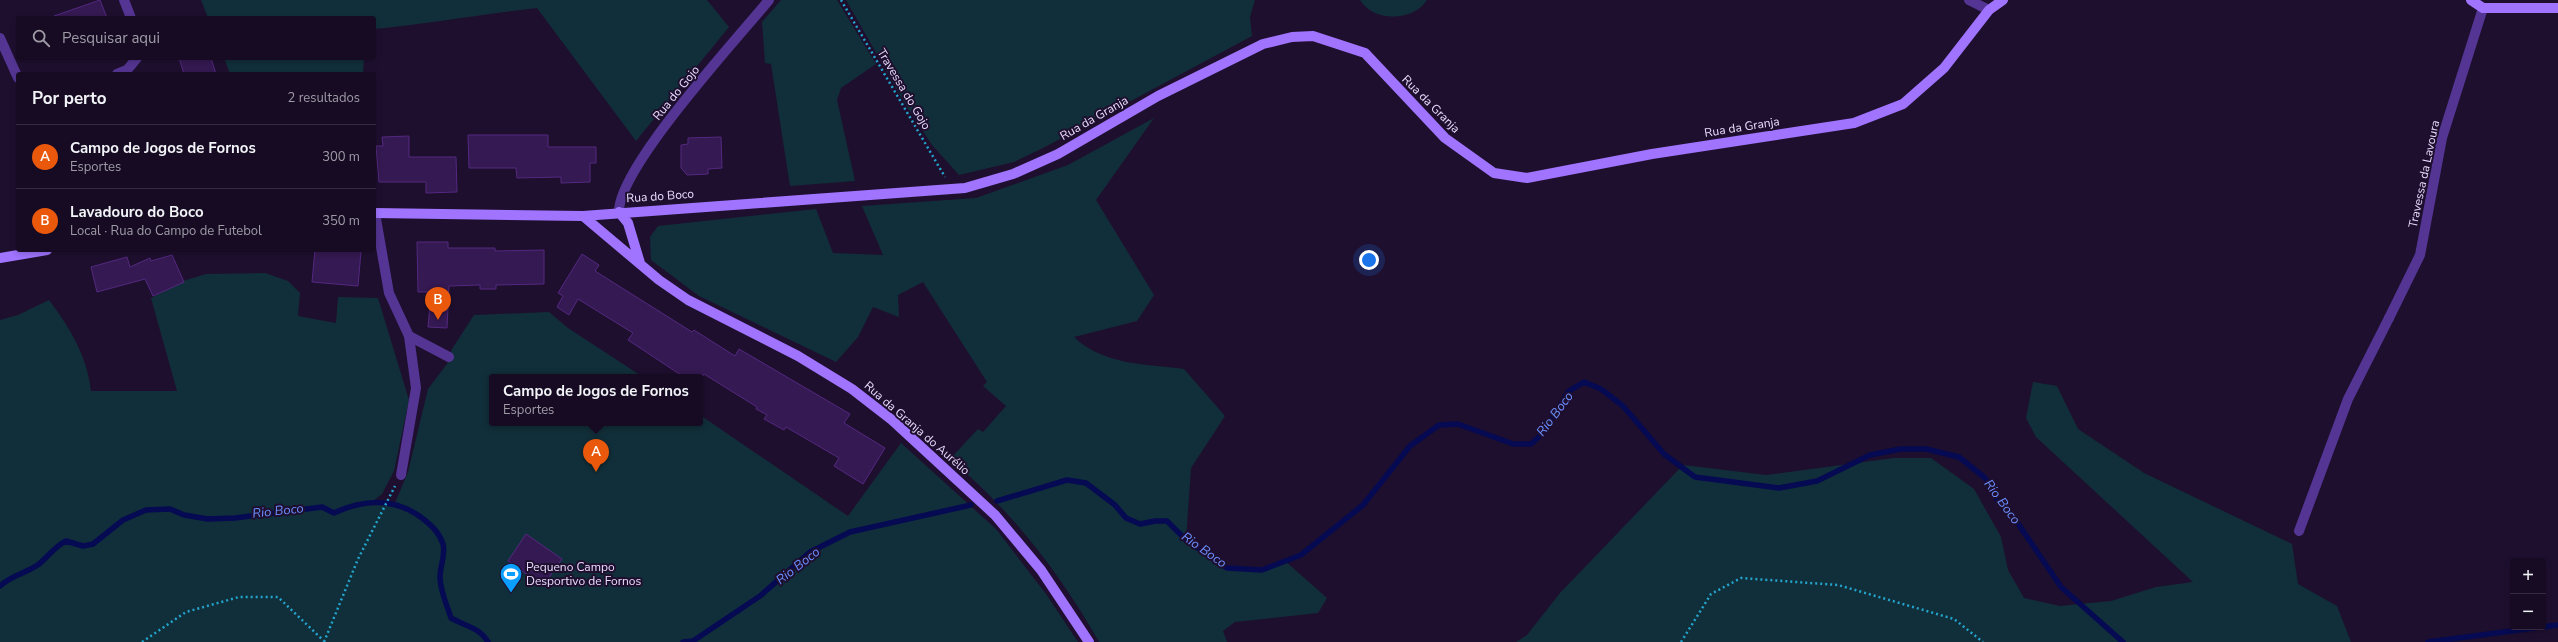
<!DOCTYPE html>
<html lang="pt">
<meta charset="utf-8">
<style>
:root{--surface:#160b23;--page:#231930;--text:#f1f3f6;--muted:#9e9ba6;--line:#352b41;--accent:#ea580c}
body{margin:0;font-family:"Nunito Sans",sans-serif;background:var(--page);color:var(--text)}
.controls{position:absolute;right:12px;bottom:12px;display:grid;overflow:hidden;border-radius:4px;box-shadow:0 2px 6px #0003}
.controls button{width:36px;height:36px;display:grid;place-items:center;padding:0;border:0;border-bottom:1px solid var(--line);background:var(--surface);color:var(--text);font:20px sans-serif}
.you{position:absolute;left:1369px;top:260px;width:14px;height:14px;margin:-10px;border:3px solid #fff;border-radius:50%;background:#1a73e8;box-shadow:0 0 0 6px #1a73e833}
.badge{display:grid;place-items:center;width:26px;height:26px;border-radius:50%;background:var(--accent);color:#fff;font-size:13px;font-weight:700}
.pin{position:absolute;translate:-50% -33px;filter:drop-shadow(0 1px 2px #0008)}
.pin::after{content:'';position:absolute;top:21px;width:14px;height:12px;background:inherit;clip-path:polygon(0 0,100% 0,50% 100%)}
.popup{position:absolute;left:489px;top:374px;width:214px;height:52px;box-sizing:border-box;display:grid;place-content:center;border-radius:4px;background:var(--surface);filter:drop-shadow(0 1px 3px #0005);font-size:13px;white-space:nowrap;color:var(--muted)}
.popup b{font-size:15px;color:var(--text)}
.popup::after{content:'';position:absolute;left:50%;top:100%;margin-left:-8px;border:8px solid transparent;border-top-color:var(--surface)}
.list{margin:0;padding:0;list-style:none}
h2{display:flex;justify-content:space-between;align-items:center;height:52px;margin:0;padding:0 16px;font-size:17px}
h2 small{font-size:13px;font-weight:400;color:var(--muted)}
.list li{display:grid;grid-template-columns:26px 1fr auto;gap:12px;align-items:center;box-sizing:border-box;height:64px;padding:0 16px;border-top:1px solid var(--line)}
.list b{display:block;font-size:15px;white-space:nowrap}
.list p{margin:0;font-size:13px;white-space:nowrap;color:var(--muted)}
.list em{font-size:13px;font-style:normal;color:var(--muted)}
.icon{flex:none;width:22px;height:22px;fill:none;stroke:currentColor;stroke-width:2;stroke-linecap:round;stroke-linejoin:round}
.map{position:relative;flex:none;width:2558px;height:642px;overflow:hidden}
.search{position:absolute;background:var(--surface);box-shadow:0 2px 6px #0003;left:16px;top:16px;width:360px;height:44px;display:flex;align-items:center;gap:10px;box-sizing:border-box;padding:0 14px;border-radius:4px;color:var(--muted);font-size:15px}
.panel{position:absolute;background:var(--surface);box-shadow:0 2px 6px #0003;left:16px;top:72px;width:360px;height:180px;border-radius:4px}
.map>svg:first-child{display:block}
.green{fill:#112f3a}
.lines{fill:none;stroke-linecap:round;stroke-linejoin:round}
.stream{stroke:#050a52;stroke-width:5.5}
.building{fill:#351952;stroke:#542880}
.path{stroke:#23a5cd;stroke-width:2.5;stroke-dasharray:2 3;stroke-linecap:butt}
.lane{stroke:#543593;stroke-width:10}
.street{stroke:#543593;stroke-width:10}
.secondary{stroke:#a074ff;stroke-width:10}
.labels{text-anchor:middle;dominant-baseline:central;stroke-width:4;stroke-linejoin:round;paint-order:stroke}
.street-label{font-size:12px;fill:#ebddff;stroke:#1e0f2f}
.poi-label{font-size:12px;fill:#ebddff;stroke:#1e0f2f;text-anchor:start}
.water-label{font-size:13px;font-style:italic;fill:#6b8fff;stroke:#1e0f2f}
</style>
<div class="map">
<svg width="2558" height="642" viewBox="0 0 2558 642">
<rect width="100%" height="100%" fill="#1e0f2f"/>
<!-- green -->
<path class="green" d="M 201,0 L 707,0 L 729,27 L 636,141 L 537,8 C 482,14 429,24 374,29 L 374,18 L 208,18 Z
M 781,0 L 837,0 L 876,64 L 841,88 L 837,100 L 855,181 L 790,186 L 771,64 L 765,63 L 762,22 Z
M 846,0 L 1255,0 L 1250,17 L 1252,36 L 1045,147 L 1014,162 L 959,175 L 932,145 L 904,102 Z
M 1360,0 L 1427,0 C 1413,22 1373,22 1360,0 Z
M 224,58 L 364,58 L 363,74 L 230,74 Z
M 1154,118 L 1096,200 L 1154,295 L 1137,321 L 1074,337 C 1103,365 1145,364 1184,369 L 1225,416 L 1191,468 L 1186,540 L 1227,568 L 1262,570 L 1285,561 L 1327,598 L 1318,613 L 1235,622 L 1223,631 L 1227,642 L 1099,642 C 1060,573 1011,510 950,459 L 978,429 L 983,432 L 1006,406 L 983,386 L 987,382 L 923,282 L 898,295 L 899,317 L 873,307 L 858,337 L 836,362 L 699,296 L 651,260 L 650,237 L 658,226 L 816,209 L 833,253 L 883,255 L 862,206 L 976,198 L 1068,165 Z
M 265,273 L 288,281 L 300,293 L 298,316 L 336,323 L 338,297 L 378,298 L 409,400 L 394,471 L 382,494 L 373,501 L 395,503 L 408,472 L 428,389 L 447,364 L 452,349 L 474,315 L 549,312 L 568,328 L 643,377 L 492,377 L 492,423 L 700,423 L 700,415 L 848,516 L 901,443 L 996,529 L 1046,594 L 1078,642 L 0,642 L 0,320 L 18,315 L 49,300 C 70,328 87,356 91,391 L 177,391 L 151,298 L 183,281 L 206,274 Z
M 2033,382 L 2057,386 L 2078,429 L 2144,473 L 2292,544 L 2298,584 L 2337,606 L 2351,642 L 1516,642 L 1527,635 L 1560,593 L 1683,465 L 1766,475 L 1894,458 L 1931,458 L 1974,489 L 2001,537 L 2008,570 L 2024,598 L 2060,606 L 2111,601 L 2156,587 L 2193,582 L 2036,437 L 2026,418 Z"/>
<g class="lines">
<!-- stream -->
<path class="stream" d="M 997,501 L 1067,480 L 1086,483 L 1115,505 L 1126,518 L 1140,524 L 1155,521 L 1167,521 L 1186,540 L 1227,568 L 1262,570 L 1301,555 L 1363,505 L 1410,446 L 1439,425 L 1458,424 L 1513,444 L 1531,444 L 1543,433 L 1569,391 L 1584,382 L 1601,389 L 1623,406 L 1664,454 L 1695,477 L 1779,488 L 1817,481 L 1870,455 L 1901,449 L 1926,449 L 1959,457 L 1985,478 L 1997,500 L 2015,519 L 2061,587 L 2123,642
M 0,586 C 12,575 27,573 39,564 C 49,556 54,547 66,541 L 83,546 L 93,544 L 123,520 L 146,510 L 170,509 L 184,515 L 208,519 L 235,518 L 322,507 L 334,513 C 364,499 394,497 422,518 C 431,525 439,532 443,544 C 446,554 440,566 440,577 C 440,591 447,605 451,618 C 465,626 479,627 488,642
M 683,642 L 693,641 L 760,596 L 810,552 L 850,532 L 971,505
M 2428,642 L 2558,625"/>
</g>
<!-- building -->
<path class="building" d="M 100,0 L 107,18 L 55,18 L 54,16 Z
M 179,58 L 211,58 L 216,74 L 184,74 Z
M 468,135 L 548,135 L 548,147 L 596,147 L 596,163 L 590,163 L 590,182 L 561,183 L 561,177 L 517,178 L 516,168 L 469,168 Z
M 409,136 L 409,157 L 456,157 L 457,192 L 426,193 L 426,182 L 379,182 L 376,146 L 383,146 L 382,137 Z
M 721,137 L 722,168 L 708,169 L 708,174 L 687,175 L 681,168 L 681,145 L 688,144 L 688,138 Z
M 417,242 L 448,242 L 448,248 L 495,248 L 495,251 L 544,250 L 544,284 L 496,285 L 496,289 L 480,289 L 480,285 L 449,286 L 447,328 L 428,327 L 431,292 L 418,292 Z
M 315,250 L 361,251 L 358,286 L 312,282 Z
M 582,254 L 599,265 L 595,271 L 692,332 L 694,330 L 735,356 L 739,349 L 850,414 L 844,423 L 885,448 L 863,484 L 834,466 L 839,458 L 786,427 L 784,430 L 764,419 L 767,415 L 756,409 L 757,407 L 704,374 L 702,377 L 684,377 L 628,340 L 633,333 L 578,299 L 569,315 L 557,307 L 563,296 L 558,293 Z
M 172,255 L 184,282 L 153,296 L 145,279 L 97,292 L 91,267 L 127,257 L 130,267 L 150,258 L 151,261 Z
M 526,534 L 562,559 L 543,586 L 508,561 Z"/>
<g class="lines">
<!-- path -->
<path class="path" d="M 841,0 L 945,177
M 142,642 L 186,612 L 239,597 L 278,597 L 324,641
M 324,642 L 358,559 L 395,486
M 1681,642 L 1711,594 L 1741,578 L 1838,585 L 1954,619 L 1983,642"/>
<!-- lane -->
<path class="lane" d="M 409,336 L 449,357
M 2299,531 L 2348,399 L 2389,318"/>
<!-- street -->
<path class="street" d="M 124,0 L 131,18
M 1969,0 L 1989,10
M 0,38 L 18,78
M 117,74 L 127,70 L 137,58
M 619,212 C 618,168 737,39 769,0
M 375,213 L 389,293 L 409,336 L 416,388 L 401,475
M 2389,318 L 2420,255 L 2442,138 L 2483,8"/>
<!-- secondary -->
<path class="secondary" d="M 2471,0 L 2483,8 L 2558,8
M 619,212 L 628,223 L 640,263
M 374,213 L 583,216 L 965,188 L 1013,174 L 1058,154 L 1158,96 L 1263,44 L 1292,37 L 1313,36 L 1365,53 L 1445,138 L 1494,173 L 1527,178 L 1652,154 L 1854,123 L 1903,104 L 1944,68 L 1989,10 L 2003,0
M 583,216 L 659,280 L 688,300 L 798,356 L 852,389 L 892,420 L 995,515 L 1041,570 L 1089,642
M 0,258 L 47,250"/>
</g>
<!-- icons -->
<defs>
<g id="stadium-pin" transform="scale(1.15)"><path d="M0 17L-7.5 6A9.5 9.5 0 1 1 7.5 6Z" fill="#099eff" stroke="#1e0f2f"/><path d="M0-5a6.5 5 0 1 0 0 10a6.5 5 0 1 0 0-10ZM-3.5-1.8h7v3.6h-7Z" fill="#fff"/></g>
</defs>
<g fill-rule="evenodd">
<use href="#stadium-pin" x="511" y="574"/>
</g>
<g class="labels">
<!-- street labels -->
<g class="street-label">
<text transform="translate(904 89) rotate(59)">Travessa do Gojo</text>
<text transform="translate(676 93) rotate(-51)">Rua do Gojo</text>
<text transform="translate(1431 104) rotate(45)">Rua da Granja</text>
<text transform="translate(1094 118) rotate(-30)">Rua da Granja</text>
<text transform="translate(1742 127) rotate(-9)">Rua da Granja</text>
<text transform="translate(2424 174) rotate(-78)">Travessa da Lavoura</text>
<text transform="translate(660 196) rotate(-4)">Rua do Boco</text>
<text transform="translate(917 428) rotate(41)">Rua da Granja do Aurélio</text>
</g>
<!-- poi labels -->
<g class="poi-label">
<text x="526" y="567">Pequeno Campo<tspan x="526" dy="14">Desportivo de Fornos</tspan></text>
</g>
<!-- water labels -->
<g class="water-label">
<text transform="translate(1555 414) rotate(-53)">Rio Boco</text>
<text transform="translate(2002 502) rotate(54)">Rio Boco</text>
<text transform="translate(278 511) rotate(-6)">Rio Boco</text>
<text transform="translate(1204 550) rotate(35)">Rio Boco</text>
<text transform="translate(798 566) rotate(-38)">Rio Boco</text>
</g>
</g>
</svg>
<div class="controls">
<button>+</button>
<button>−</button>
</div>
<div class="you"></div>
<div class="pin badge" style="left:596px;top:472px">A</div>
<div class="popup"><b>Campo de Jogos de Fornos</b>Esportes</div>
<div class="pin badge" style="left:438px;top:320px">B</div>
<div class="search"><svg class="icon" aria-label="search" viewBox="0 0 24 24"><circle cx="10" cy="10" r="6"/><path d="M15 15l6 6"/></svg>Pesquisar aqui</div>
<section class="panel">
<h2>Por perto<small>2 resultados</small></h2>
<ul class="list">
<li><span class="badge">A</span><div><b>Campo de Jogos de Fornos</b><p>Esportes</p></div><em>300 m</em></li>
<li><span class="badge">B</span><div><b>Lavadouro do Boco</b><p>Local · Rua do Campo de Futebol</p></div><em>350 m</em></li>
</ul>
</section>
</div>
